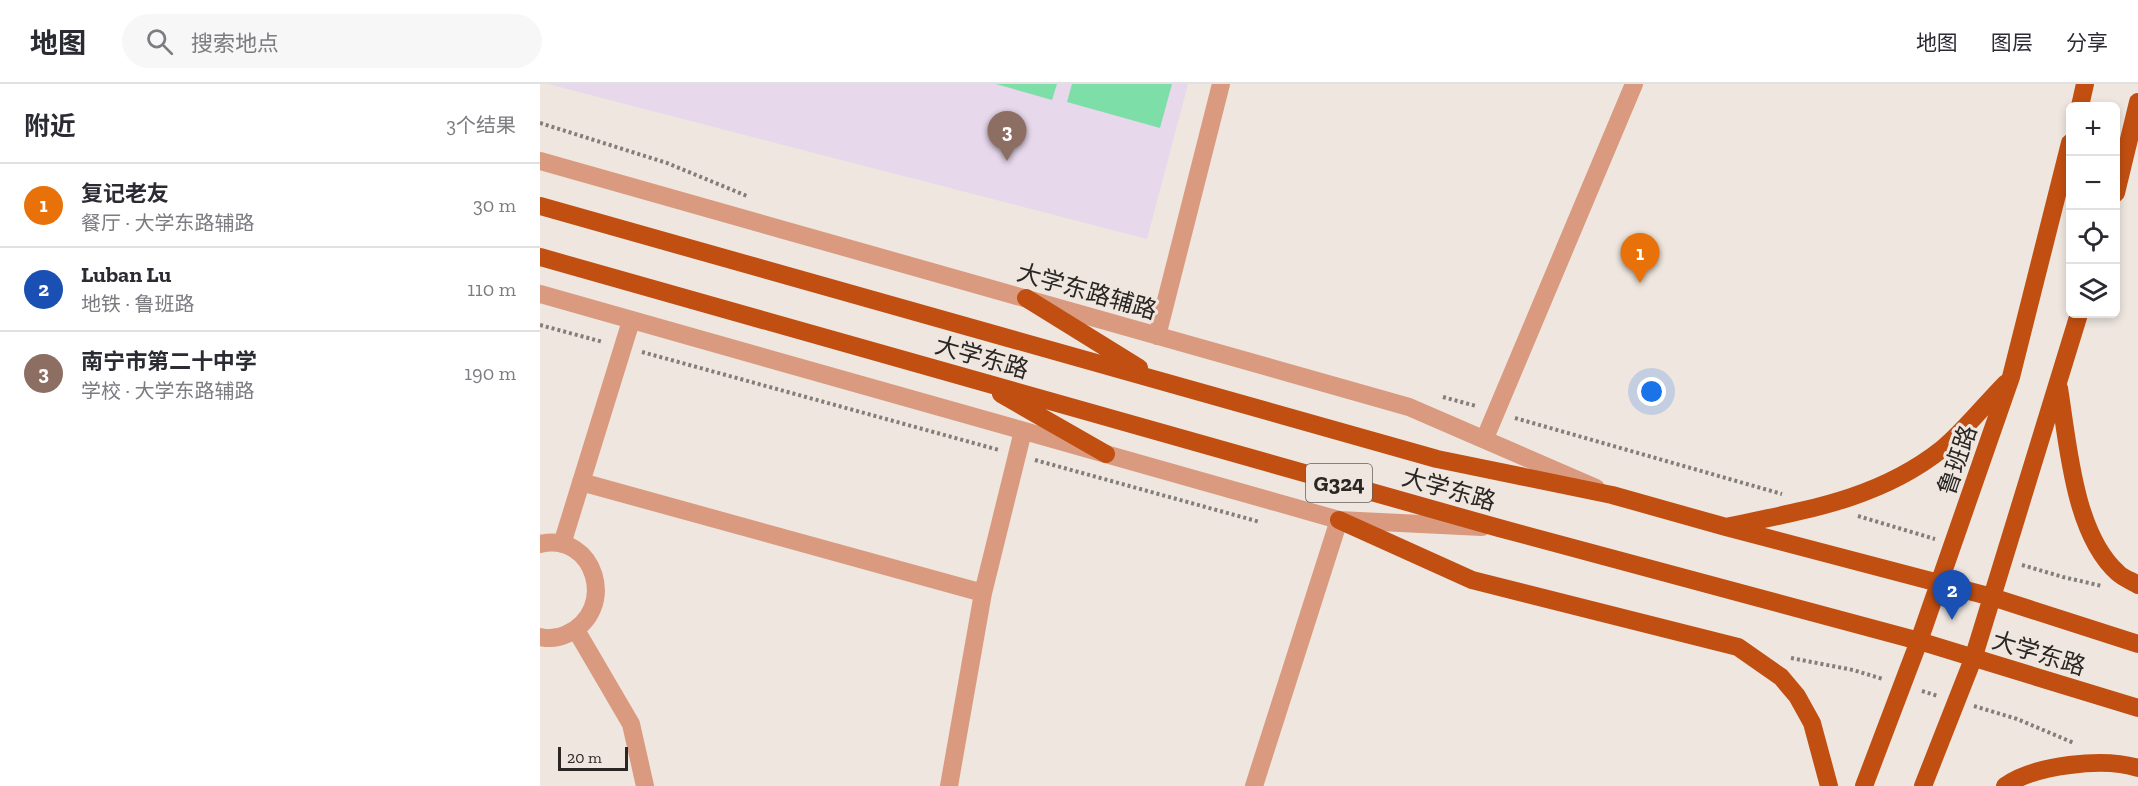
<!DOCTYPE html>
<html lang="zh">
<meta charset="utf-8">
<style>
:root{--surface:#fff;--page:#f7f7f7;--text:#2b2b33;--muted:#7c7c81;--line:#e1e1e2;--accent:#706be6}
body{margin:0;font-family:"Zilla Slab","Noto Sans SC",serif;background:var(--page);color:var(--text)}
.controls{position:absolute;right:18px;top:18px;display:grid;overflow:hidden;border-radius:9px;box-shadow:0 3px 9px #0003}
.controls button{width:54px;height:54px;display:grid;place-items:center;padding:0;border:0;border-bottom:2px solid var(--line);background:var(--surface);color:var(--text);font:30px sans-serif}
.scale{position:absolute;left:18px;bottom:15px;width:70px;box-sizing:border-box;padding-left:6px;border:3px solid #292623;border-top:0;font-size:16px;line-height:21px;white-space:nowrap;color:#292623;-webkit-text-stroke:4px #eee6df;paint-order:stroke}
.you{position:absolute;left:1112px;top:308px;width:21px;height:21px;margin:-15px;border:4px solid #fff;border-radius:50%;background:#1a73e8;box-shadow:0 0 0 9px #1a73e833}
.badge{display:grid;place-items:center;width:39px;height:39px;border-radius:50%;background:var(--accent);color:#fff;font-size:20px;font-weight:700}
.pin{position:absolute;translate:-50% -50px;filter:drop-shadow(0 2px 3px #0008)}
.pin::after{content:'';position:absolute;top:32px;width:21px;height:18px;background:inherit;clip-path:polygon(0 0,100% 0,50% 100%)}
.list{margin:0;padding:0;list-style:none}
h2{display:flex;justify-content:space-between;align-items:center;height:78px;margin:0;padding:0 24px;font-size:26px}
h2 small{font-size:20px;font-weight:400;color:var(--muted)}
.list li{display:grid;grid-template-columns:39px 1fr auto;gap:18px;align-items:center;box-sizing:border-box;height:84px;padding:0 24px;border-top:2px solid var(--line)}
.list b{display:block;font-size:22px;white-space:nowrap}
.list p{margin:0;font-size:20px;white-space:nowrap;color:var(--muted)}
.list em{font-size:20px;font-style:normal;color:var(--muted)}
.icon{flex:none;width:33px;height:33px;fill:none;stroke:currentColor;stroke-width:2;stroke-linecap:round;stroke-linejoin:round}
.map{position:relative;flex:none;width:1598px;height:702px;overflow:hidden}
header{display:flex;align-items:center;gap:36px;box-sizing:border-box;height:84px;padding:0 30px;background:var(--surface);border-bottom:2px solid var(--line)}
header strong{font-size:28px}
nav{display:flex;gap:33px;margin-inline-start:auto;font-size:21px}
.search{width:420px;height:54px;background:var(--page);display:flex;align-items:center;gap:15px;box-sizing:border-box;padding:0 21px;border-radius:33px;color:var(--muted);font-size:22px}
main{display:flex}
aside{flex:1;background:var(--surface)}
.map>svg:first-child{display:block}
.education{fill:#e7d8ec}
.green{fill:#7edea7}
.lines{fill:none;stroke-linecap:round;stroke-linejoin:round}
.path{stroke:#837e79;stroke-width:4;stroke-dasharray:3 3;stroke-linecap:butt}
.minor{stroke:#d99a7f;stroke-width:18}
.major{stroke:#c14f11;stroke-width:18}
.labels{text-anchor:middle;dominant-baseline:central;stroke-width:6;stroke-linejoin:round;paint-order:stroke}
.shield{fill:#eee6df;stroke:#64605b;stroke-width:1.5}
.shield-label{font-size:22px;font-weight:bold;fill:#292623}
.street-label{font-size:24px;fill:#292623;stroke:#eee6df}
</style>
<header>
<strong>地图</strong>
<div class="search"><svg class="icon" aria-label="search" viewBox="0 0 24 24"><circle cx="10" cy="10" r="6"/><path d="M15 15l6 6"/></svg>搜索地点</div>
<nav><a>地图</a><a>图层</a><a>分享</a></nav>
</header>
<main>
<aside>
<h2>附近<small>3个结果</small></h2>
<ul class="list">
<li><span class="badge" style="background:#e8710a">1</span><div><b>复记老友</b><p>餐厅 · 大学东路辅路</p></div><em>30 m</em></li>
<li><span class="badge" style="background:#1a4fb4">2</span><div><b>Luban Lu</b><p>地铁 · 鲁班路</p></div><em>110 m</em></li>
<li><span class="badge" style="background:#8d6e63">3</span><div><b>南宁市第二十中学</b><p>学校 · 大学东路辅路</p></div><em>190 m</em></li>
</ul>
</aside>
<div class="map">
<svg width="1598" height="702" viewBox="0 0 1598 702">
<rect width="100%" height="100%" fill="#eee6df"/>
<!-- education -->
<path class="education" d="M 8,0 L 648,0 L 607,155 Z"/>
<!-- green -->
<path class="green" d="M 456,0 L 517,0 L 512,16 Z
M 532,0 L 632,0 L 620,44 L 527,18 Z"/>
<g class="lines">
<!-- path -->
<path class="path" d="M 0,39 L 127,79 L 207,112
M 0,241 L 63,258
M 102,268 L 459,366
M 903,313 L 936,322
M 975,334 L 1242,410
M 495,376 L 720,438
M 1318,432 L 1395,455
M 1482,481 L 1523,493 L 1562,502
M 1251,574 L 1313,586 L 1343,595
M 1382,607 L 1398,612
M 1434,622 L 1477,635 L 1534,659"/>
<!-- minor -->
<path class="minor" d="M 0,77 L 869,323 L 1056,404
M 0,210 L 799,436 L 942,443
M 617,252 L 681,0
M 945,354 L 1094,0
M 41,398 L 443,509
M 0,460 C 55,447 79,526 27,550 C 19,554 9,555 0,553
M 22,460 L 91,237
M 36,546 L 91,640 L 105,702
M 409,702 L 443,509 L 483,347
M 714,702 L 799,436"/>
<!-- major -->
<path class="major" d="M 1540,22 L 1545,0
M 1576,109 L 1598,18
M 0,122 L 897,375 L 1072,411 L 1186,443 L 1452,513 L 1598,560
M 0,173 L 959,444 L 1379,557 L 1598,624
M 486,214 L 599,284
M 1519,304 C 1528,360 1534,450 1578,489 C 1583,494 1592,497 1598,501
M 461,310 L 566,370
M 799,436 L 932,496 L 1198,563 L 1241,593 L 1257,612 L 1272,639 L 1289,702
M 1190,442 C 1266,426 1339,415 1402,365 C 1424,347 1446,319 1466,299
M 1324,702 L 1379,557 L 1471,293 L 1530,59
M 1383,702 L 1433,575 L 1539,230
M 1465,702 C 1494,681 1564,673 1598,684"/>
</g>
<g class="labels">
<!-- shield labels -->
<rect class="shield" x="766" y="380" width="66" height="38" rx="4.5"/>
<g class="shield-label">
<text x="799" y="399">G324</text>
</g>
<!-- street labels -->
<g class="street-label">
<text transform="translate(547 207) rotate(16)">大学东路辅路</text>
<text transform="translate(442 273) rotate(16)">大学东路</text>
<text transform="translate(1417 376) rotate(-71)">鲁班路</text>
<text transform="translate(909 405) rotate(16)">大学东路</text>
<text transform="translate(1499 569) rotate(17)">大学东路</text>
</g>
</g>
</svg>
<div class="controls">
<button>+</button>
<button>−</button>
<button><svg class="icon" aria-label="locate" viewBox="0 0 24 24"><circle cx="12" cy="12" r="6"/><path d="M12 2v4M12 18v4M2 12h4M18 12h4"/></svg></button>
<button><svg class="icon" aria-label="layers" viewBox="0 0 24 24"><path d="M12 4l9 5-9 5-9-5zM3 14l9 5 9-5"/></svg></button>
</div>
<div class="scale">20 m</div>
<div class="you"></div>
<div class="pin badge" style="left:1100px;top:199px;background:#e8710a">1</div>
<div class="pin badge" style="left:1412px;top:536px;background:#1a4fb4">2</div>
<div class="pin badge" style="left:467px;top:77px;background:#8d6e63">3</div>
</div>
</main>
